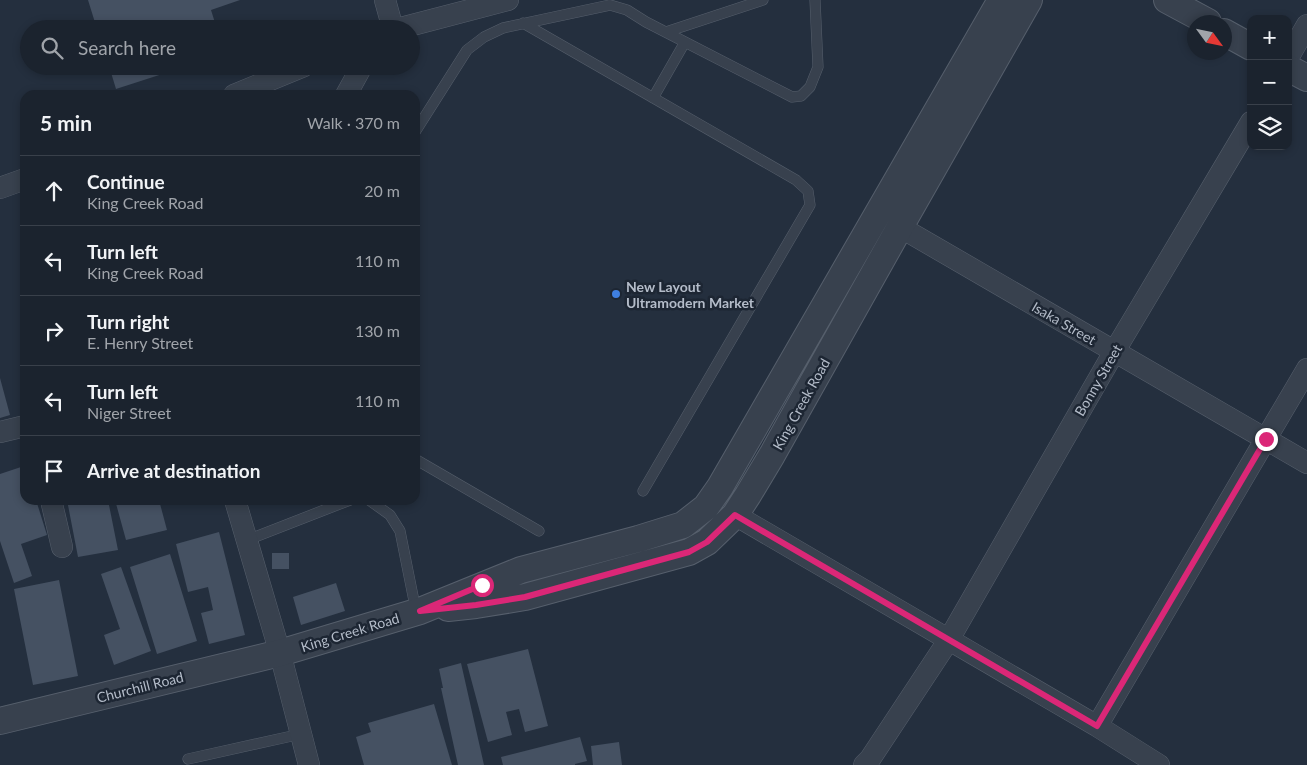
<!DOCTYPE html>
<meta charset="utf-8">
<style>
:root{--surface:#1b232e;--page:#242b36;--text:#f1f3f6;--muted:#a0a4aa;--line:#39404a}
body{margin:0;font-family:Lato,sans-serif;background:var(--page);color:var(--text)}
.controls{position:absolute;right:15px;top:15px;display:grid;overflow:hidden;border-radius:10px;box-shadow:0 2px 8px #0003}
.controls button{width:45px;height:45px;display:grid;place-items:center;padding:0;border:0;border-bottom:1px solid var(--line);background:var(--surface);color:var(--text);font:25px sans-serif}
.compass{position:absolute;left:1187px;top:15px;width:45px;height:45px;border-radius:50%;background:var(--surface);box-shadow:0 2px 8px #0003;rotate:123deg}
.stop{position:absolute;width:15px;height:15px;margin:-11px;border:4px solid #db2777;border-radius:50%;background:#fff}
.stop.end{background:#db2777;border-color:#fff;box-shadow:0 1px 5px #0008}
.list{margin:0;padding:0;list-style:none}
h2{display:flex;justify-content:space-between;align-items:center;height:65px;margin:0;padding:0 20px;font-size:21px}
h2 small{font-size:16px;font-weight:400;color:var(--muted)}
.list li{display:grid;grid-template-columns:32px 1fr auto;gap:15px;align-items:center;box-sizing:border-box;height:70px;padding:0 20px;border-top:1px solid var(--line)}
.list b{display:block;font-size:19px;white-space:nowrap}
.list p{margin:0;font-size:16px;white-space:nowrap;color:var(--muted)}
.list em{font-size:16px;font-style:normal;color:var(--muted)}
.icon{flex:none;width:28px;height:28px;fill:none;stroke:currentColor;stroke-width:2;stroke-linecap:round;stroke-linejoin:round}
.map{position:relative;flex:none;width:1307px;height:765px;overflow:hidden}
.search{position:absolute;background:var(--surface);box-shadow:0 2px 8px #0003;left:20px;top:20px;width:400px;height:55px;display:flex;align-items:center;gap:12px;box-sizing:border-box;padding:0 18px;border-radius:28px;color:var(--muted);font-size:19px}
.panel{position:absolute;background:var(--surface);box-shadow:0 2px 8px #0003;left:20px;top:90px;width:400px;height:415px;border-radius:15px}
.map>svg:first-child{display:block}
.building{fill:#455162}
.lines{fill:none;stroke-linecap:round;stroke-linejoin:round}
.service-casing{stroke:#565f6c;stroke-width:11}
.minor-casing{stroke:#565f6c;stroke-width:22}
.tertiary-casing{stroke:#565f6c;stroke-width:28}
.service{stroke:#38414e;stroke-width:10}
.minor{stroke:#38414e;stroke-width:21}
.tertiary{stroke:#38414e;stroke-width:26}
.route{stroke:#db2777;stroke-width:6}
.shop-dot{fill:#3f7fe0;stroke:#1d2633;stroke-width:2}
.labels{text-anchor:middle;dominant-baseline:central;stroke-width:5;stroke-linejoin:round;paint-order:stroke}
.poi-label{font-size:14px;font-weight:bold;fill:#b4bcc9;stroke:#1d2633;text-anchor:start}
.street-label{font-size:14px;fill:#b4bcc9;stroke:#1d2633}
</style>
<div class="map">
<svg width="1307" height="765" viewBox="0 0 1307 765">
<rect width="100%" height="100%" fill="#242f3e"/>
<!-- building -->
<path class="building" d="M 88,0 L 240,0 L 211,10 L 217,29 L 97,29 Z
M 109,66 L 184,66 L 184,67 L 116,89 Z
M 0,378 L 10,415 L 0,418 Z
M 24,466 L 25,500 L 36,500 L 47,535 L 21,544 L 32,576 L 14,583 L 0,541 L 0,474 Z
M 67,500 L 108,500 L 118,550 L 78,557 Z
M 115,500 L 159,500 L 167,530 L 126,540 Z
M 219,532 L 245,635 L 209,644 L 201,613 L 213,610 L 208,587 L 188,592 L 176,544 Z
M 272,553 L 289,553 L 289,569 L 272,569 Z
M 170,554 L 197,641 L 157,654 L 130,567 Z
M 121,567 L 151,651 L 114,665 L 104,635 L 120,629 L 101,574 Z
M 59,580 L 78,676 L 33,685 L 14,589 Z
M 336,583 L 345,611 L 301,625 L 293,597 Z
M 528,649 L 548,726 L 525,732 L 519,709 L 506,712 L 512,735 L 488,742 L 467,664 Z
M 461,663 L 484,765 L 458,765 L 441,688 L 443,688 L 439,669 Z
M 434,704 L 452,765 L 364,765 L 356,737 L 371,732 L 368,723 Z
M 580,737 L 587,761 L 575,764 L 575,765 L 503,765 L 501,757 Z
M 619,742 L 622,765 L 593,765 L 591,746 Z"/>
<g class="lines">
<!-- service casing -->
<g class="service-casing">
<path id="service" d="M 523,23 L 796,180 L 808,191 L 810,205 L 643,491
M 666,32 L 763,0
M 653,98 L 685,42
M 415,132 L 467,50 L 484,37 L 503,28 L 610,5 L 627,10 L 646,22 L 792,97 L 801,96 L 810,87 L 818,67 L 815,0
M 415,459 L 539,531
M 369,500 L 390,515 L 400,531 L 416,611
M 247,540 L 350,500
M 188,759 L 301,734"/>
</g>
<!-- minor casing -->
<g class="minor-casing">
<path id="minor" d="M 385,0 L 393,29
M 397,29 L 508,0
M 1288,58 L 1307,25
M 234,95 L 304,66
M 346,95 L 362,66
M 0,188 L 25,179
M 900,227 L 1307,463
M 0,432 L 25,426
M 51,500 L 62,547
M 235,500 L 280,653 L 309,765
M 735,515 L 1097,726 L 1159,765
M 1097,726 L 1307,369
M 864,765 L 870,759 L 948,641 L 1114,352 L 1251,122"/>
</g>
<!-- tertiary casing -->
<g class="tertiary-casing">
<path id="tertiary" d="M 1167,0 L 1208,22
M 1224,32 L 1251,47
M 1288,68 L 1307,78
M 448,608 L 476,605 L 525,597 L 689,552 L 707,542 L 735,515 L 748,495 L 772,455 L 900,227 L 1029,0
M 0,721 L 280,653 L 420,611 L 521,570 L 638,539 L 683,525 L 706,507 L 720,487 L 1001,0"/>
</g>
<!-- service -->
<use href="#service" class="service"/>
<!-- minor -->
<use href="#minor" class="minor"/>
<!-- tertiary -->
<use href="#tertiary" class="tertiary"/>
</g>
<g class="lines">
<!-- route -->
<path class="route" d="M 482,585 L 420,611 L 476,605 L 525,597 L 689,552 L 707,542 L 735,515 L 1097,726 L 1266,439"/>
</g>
<!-- markers -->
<circle class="shop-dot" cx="616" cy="294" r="5"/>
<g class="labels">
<!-- poi labels -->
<g class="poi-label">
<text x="626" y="286">New Layout<tspan x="626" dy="16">Ultramodern Market</tspan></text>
</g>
<!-- street labels -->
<g class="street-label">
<text transform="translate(1064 323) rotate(30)">Isaka Street</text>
<text transform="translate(1098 380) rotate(-60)">Bonny Street</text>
<text transform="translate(801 404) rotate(-61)">King Creek Road</text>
<text transform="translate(350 632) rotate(-17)">King Creek Road</text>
<text transform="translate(140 687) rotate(-14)">Churchill Road</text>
</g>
</g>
</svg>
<div class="controls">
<button>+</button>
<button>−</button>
<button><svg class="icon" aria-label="layers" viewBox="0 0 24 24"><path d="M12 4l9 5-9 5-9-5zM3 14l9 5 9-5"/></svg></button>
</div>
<svg class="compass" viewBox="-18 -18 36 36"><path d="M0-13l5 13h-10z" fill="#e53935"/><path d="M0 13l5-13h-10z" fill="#a0a4aa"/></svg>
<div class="stop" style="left:482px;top:585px"></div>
<div class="stop end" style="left:1266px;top:439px"></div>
<div class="search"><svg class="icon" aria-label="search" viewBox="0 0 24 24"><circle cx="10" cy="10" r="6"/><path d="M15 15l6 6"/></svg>Search here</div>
<section class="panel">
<h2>5 min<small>Walk · 370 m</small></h2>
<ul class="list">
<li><svg class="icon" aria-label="ahead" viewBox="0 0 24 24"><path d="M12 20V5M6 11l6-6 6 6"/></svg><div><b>Continue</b><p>King Creek Road</p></div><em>20 m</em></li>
<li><svg class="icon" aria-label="left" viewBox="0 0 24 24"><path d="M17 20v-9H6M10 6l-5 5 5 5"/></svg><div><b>Turn left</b><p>King Creek Road</p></div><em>110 m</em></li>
<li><svg class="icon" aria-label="right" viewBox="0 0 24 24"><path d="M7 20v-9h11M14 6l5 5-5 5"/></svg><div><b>Turn right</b><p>E. Henry Street</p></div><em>130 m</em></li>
<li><svg class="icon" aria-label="left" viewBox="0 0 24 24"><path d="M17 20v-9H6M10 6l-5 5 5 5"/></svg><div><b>Turn left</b><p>Niger Street</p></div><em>110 m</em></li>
<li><svg class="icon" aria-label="arrive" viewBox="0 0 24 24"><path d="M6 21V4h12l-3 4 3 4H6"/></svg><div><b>Arrive at destination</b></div></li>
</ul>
</section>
</div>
